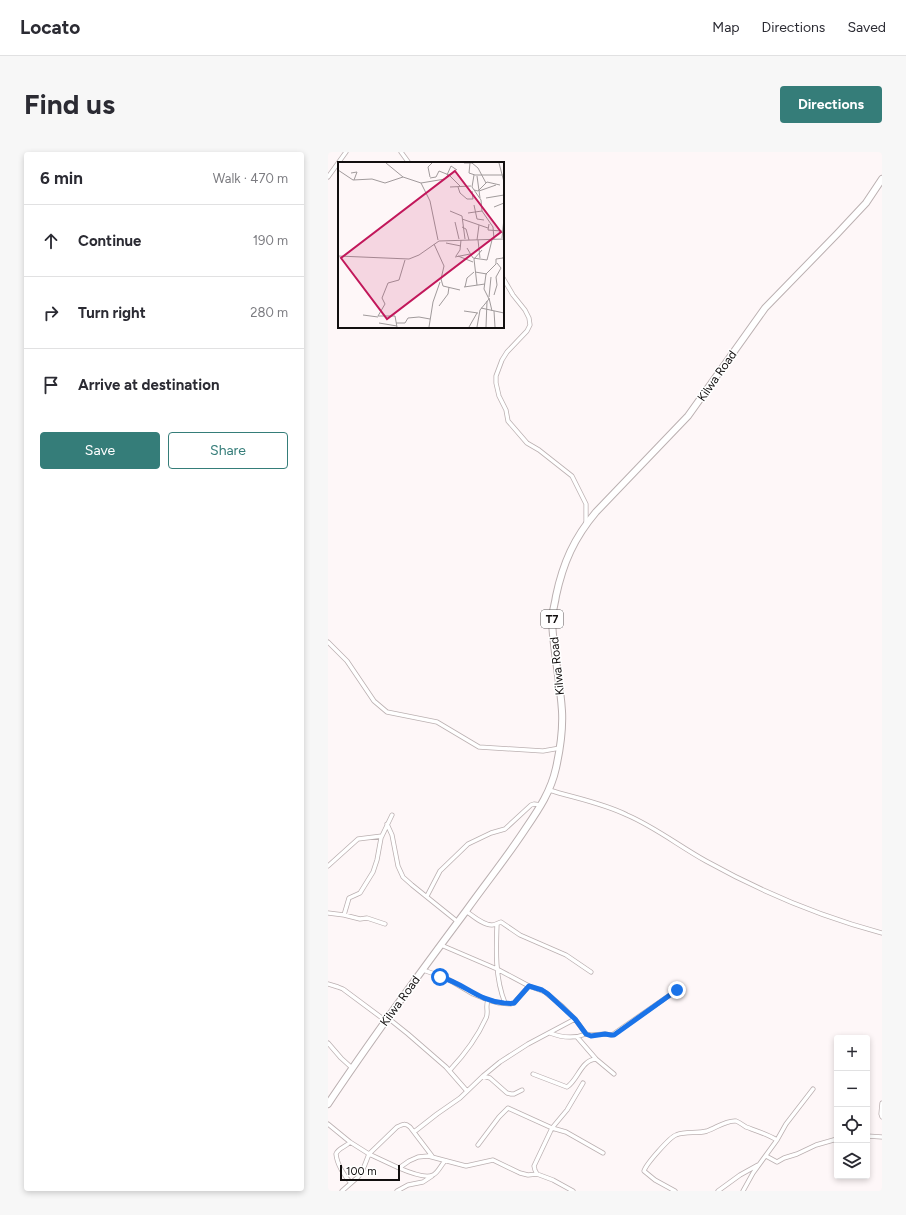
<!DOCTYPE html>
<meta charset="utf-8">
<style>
:root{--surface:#fff;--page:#f7f7f7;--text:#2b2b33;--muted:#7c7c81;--line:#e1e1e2;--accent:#357d79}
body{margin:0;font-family:Figtree,sans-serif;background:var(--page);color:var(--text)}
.controls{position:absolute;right:12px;bottom:12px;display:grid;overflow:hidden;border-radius:4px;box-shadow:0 2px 6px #0003}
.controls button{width:36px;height:36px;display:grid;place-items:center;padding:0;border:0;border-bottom:1px solid var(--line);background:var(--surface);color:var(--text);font:20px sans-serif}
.scale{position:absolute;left:12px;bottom:10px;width:60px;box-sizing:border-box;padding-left:4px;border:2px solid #120f0f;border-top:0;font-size:11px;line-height:14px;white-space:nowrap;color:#120f0f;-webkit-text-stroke:3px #fff;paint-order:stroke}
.stop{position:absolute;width:12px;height:12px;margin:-9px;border:3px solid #1a73e8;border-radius:50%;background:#fff}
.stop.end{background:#1a73e8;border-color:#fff;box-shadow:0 1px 4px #0008}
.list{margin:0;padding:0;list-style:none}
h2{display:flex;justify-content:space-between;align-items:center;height:52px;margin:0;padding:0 16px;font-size:17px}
h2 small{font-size:13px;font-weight:400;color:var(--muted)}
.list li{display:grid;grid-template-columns:26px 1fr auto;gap:12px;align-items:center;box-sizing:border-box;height:72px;padding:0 16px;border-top:1px solid var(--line)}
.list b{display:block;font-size:15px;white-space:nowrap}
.list em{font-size:13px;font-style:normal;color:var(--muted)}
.actions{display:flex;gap:8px;padding:12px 16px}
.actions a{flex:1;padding:9px 0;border:1px solid var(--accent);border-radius:4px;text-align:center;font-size:14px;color:var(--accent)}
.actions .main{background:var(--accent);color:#fff}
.icon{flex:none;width:22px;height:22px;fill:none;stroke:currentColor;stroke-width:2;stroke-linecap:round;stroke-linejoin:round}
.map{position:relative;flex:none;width:554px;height:1039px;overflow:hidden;border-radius:4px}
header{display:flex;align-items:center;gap:24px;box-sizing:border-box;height:56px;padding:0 20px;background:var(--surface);border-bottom:1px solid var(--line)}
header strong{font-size:19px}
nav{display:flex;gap:22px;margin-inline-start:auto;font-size:14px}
.intro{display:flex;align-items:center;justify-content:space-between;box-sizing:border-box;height:96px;padding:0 24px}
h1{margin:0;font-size:28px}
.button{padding:10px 18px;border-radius:4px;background:var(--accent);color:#fff;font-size:14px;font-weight:700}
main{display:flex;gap:24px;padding:0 24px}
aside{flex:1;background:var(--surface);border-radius:4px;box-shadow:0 2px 6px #0003}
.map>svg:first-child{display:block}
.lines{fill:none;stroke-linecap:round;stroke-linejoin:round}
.street-casing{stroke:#bbb0b1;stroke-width:5}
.highway-casing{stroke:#bbb0b1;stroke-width:8}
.street{stroke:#fff;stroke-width:3.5}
.highway{stroke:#fff;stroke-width:6}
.route{stroke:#1a73e8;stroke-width:5}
.labels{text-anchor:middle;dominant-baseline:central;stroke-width:3;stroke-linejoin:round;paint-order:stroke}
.shield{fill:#fff;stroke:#595757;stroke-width:1}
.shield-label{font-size:11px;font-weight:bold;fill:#120f0f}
.street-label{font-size:12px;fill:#120f0f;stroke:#fff}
.inset-road{fill:none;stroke:#a09a9b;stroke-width:1}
.view{fill:#c2185b;fill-opacity:0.15;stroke:#c2185b;stroke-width:2}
.inset-edge{fill:none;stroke:#120f0f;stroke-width:2}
</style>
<header>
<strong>Locato</strong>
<nav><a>Map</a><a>Directions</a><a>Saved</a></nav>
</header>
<div class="intro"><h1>Find us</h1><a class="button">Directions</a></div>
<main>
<aside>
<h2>6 min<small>Walk · 470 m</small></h2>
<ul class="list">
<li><svg class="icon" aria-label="ahead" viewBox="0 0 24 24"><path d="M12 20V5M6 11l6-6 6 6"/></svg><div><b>Continue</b></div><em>190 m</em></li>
<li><svg class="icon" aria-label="right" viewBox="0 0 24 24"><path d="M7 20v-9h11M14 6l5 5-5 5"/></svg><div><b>Turn right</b></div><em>280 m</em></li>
<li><svg class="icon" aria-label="arrive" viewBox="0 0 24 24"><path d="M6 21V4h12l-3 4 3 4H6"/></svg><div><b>Arrive at destination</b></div></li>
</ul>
<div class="actions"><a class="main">Save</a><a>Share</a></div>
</aside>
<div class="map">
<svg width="554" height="1039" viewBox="0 0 554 1039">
<rect width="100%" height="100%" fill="#fef7f8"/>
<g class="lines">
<!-- street casing -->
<g class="street-casing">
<path id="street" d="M 73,0 L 81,11
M 0,25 L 18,0
M 175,126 L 185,143 L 197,158 L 201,166 L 202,173 L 199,179 L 179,200 L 174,208 L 168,224 L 168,231 L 171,244 L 178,258 L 180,269 L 199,291 L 211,298 L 244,324 L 258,352 L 258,371
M 0,490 L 19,509 L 46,549 L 59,560 L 109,570 L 151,595 L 215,599 L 232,596
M 221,638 C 247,646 275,651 299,663 C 327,675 351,694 378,709 C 432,739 494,765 554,781
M 59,672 L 64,683 L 70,714 L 75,725 L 84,733 L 130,770
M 0,714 L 30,687 L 54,684
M 99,744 L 112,719 L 140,692 L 163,681 L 177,677 L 203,653 L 206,652 L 213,653
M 138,759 C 145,764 155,773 164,773 C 167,773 170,771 173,770 L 192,783 L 238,803 L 263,820
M 0,761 L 16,763 L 32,767 L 39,766 L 57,772
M 16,763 L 21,746 L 32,741 L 45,720 L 49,708 L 53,686 L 64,663
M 169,772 C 168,799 167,826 177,851
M 113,793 L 169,817 L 201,834 L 217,840 L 235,855 L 247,867 L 258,882 L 263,883 L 277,882 L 284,883 L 349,838
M 95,818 L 118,826 L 145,842 L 160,848 L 171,851 L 183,852 L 186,851 L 201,834
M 0,832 L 10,835 L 15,837 L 58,869
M 60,866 L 80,882 L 118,915 L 139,939
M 222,881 C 235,886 246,887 258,882
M 249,885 L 268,907 L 286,922
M 0,891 L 13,906 L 24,916
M 122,918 C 136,903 149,886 158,866 C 161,860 157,855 160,848
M 205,922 L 239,935 C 250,928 253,908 268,907
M 155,924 L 162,926 L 179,941 L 183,942 L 186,942 L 194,938
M 554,951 L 553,962 L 554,965
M 0,972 L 22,990 L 41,1002 L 71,1016 L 81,1009 L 90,1005 L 100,1004 L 138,1014 L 165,1008 L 192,1021 L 200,1023 L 209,1022
M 86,980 L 109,962 L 132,946 L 155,924 L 172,910 L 200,892 L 247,867
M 539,984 L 554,985
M 22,990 C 18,995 10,996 8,1002 C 9,1012 16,1024 23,1031
M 150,993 L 171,965 L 180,956 L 224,976 L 238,980 L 275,1001
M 438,1004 L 449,1010 L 456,1006 L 469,1002 L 488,993 L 509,987
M 71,1016 C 78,1019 97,1027 105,1023 C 110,1021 113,1013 117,1009
M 14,1039 L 30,1025 L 34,1020 L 41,1002 L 69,975 C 75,972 77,971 82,975 L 104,1004
M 69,1039 L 80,1033 L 95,1030 L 104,1024
M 245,1039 L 225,1028 L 209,1022 L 207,1018 L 206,1014 L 224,976 L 239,958 L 255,931
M 347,1039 L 327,1028 L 316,1019 C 318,1012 342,985 348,983 C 358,979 369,982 379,979 C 388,976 398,968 408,969 C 411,970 415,973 418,975 C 429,979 439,982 449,988
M 390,1039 L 412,1023 L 430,1013
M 415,1039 L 425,1021 L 449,988 L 458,972 L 485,937"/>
</g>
<!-- highway casing -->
<g class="highway-casing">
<path id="highway" d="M 0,952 C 44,886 91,822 138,759 C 158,731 179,705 198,676 C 211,657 223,639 228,616 C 232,598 235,577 234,559 C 232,528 225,498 224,468 C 224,460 227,452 228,444 C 235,411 246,386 268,360 L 360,264 L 437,156 L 509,82 L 538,51 L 554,27"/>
</g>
<!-- street -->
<use href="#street" class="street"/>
<!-- highway -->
<use href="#highway" class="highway"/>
</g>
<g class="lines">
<!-- route -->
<path class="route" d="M 112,825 C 136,831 150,849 176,851 C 180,851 182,852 186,851 L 201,834 L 214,838 L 220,842 L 247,867 L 258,882 L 263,884 L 277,882 L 283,883 L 286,883 L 349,838"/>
</g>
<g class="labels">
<!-- shield labels -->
<rect class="shield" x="213" y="458" width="22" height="18" rx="3"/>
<g class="shield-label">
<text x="224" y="467">T7</text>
</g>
<!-- street labels -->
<g class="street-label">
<text transform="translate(389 224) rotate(-55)">Kilwa Road</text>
<text transform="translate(229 514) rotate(-96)">Kilwa Road</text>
<text transform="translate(72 849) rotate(-54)">Kilwa Road</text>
</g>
</g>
<!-- overview -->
<g transform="translate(10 10)">
<rect width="166" height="166" fill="#fef7f8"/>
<path class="inset-road" d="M 48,1 L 65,15M 126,1 L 134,1 L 140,6 L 148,21M 132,1 L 131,11 L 137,13 L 166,13M 161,1 L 166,20M 0,8 L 15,18 L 34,17 L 47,21 L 65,15 L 83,21 L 92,39 L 100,78M 13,11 L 19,10 L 16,18M 109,13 L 113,4 L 119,8M 139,14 L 142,36M 92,15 L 90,5 L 94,1M 92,16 L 98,15 L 101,9 L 111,13 L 123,25M 83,21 L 107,17 L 110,13M 112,25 L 133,24M 120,25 L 122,31 L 129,37 L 135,37 L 134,29M 136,28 L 140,29 L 149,20 L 162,23M 141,29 L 158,23M 148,36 L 166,33M 136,43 L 139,57 L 146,58M 156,45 L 166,41 L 166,37M 112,49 L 124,54 L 127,77M 144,49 L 155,65 L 156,77M 130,51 L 144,49 L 143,38 L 134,25 L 136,13M 124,57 L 150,66M 117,60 L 121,77M 151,62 L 150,68 L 164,69M 124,65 L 128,67 L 131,78M 164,76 L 166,56M 139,78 L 141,63M 140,78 L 142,96M 108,81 L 123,84M 96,82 L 106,104 L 103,117 L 105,124 L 122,128M 129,86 L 135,96 L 149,98 L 154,78M 0,94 L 71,97 L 81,93 L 101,79 L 166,77M 118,94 L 122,88 L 123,78M 120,94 L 135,100M 117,95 L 132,92M 137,110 L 149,112M 139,123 L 136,97 L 144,88M 126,125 L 147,122M 127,125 L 129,116 L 136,110M 156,133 L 159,123 L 158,115 L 163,106 L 159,101M 151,135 L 153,115M 151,136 L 154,149M 101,144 L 110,132 L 111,125M 143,146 L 166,151M 126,149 L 140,151M 156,149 L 157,165M 25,153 L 40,155M 41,161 L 59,164M 58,161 L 67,161 L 70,156 L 81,155 L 92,157M 59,165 L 57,154 L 40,154 L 47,142 L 44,136 L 50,121 L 61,118 L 67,98M 91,165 L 95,140 L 102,120M 131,165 L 139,151M 139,165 L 142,148 L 151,137 L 146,127 L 148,112 L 158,102 L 158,97 L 165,96 L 166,93M 148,165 L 149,139"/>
<path class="view" d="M 117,9 L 163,70 L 49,157 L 3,96 Z"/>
<rect width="166" height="166" class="inset-edge"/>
</g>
</svg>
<div class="controls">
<button>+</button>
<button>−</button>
<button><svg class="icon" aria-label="locate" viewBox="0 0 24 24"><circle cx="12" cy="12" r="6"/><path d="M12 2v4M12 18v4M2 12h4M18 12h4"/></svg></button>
<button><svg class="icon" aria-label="layers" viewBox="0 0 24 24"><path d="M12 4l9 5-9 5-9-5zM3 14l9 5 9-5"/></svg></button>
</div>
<div class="scale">100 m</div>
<div class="stop" style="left:112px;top:825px"></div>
<div class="stop end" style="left:349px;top:838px"></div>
</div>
</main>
